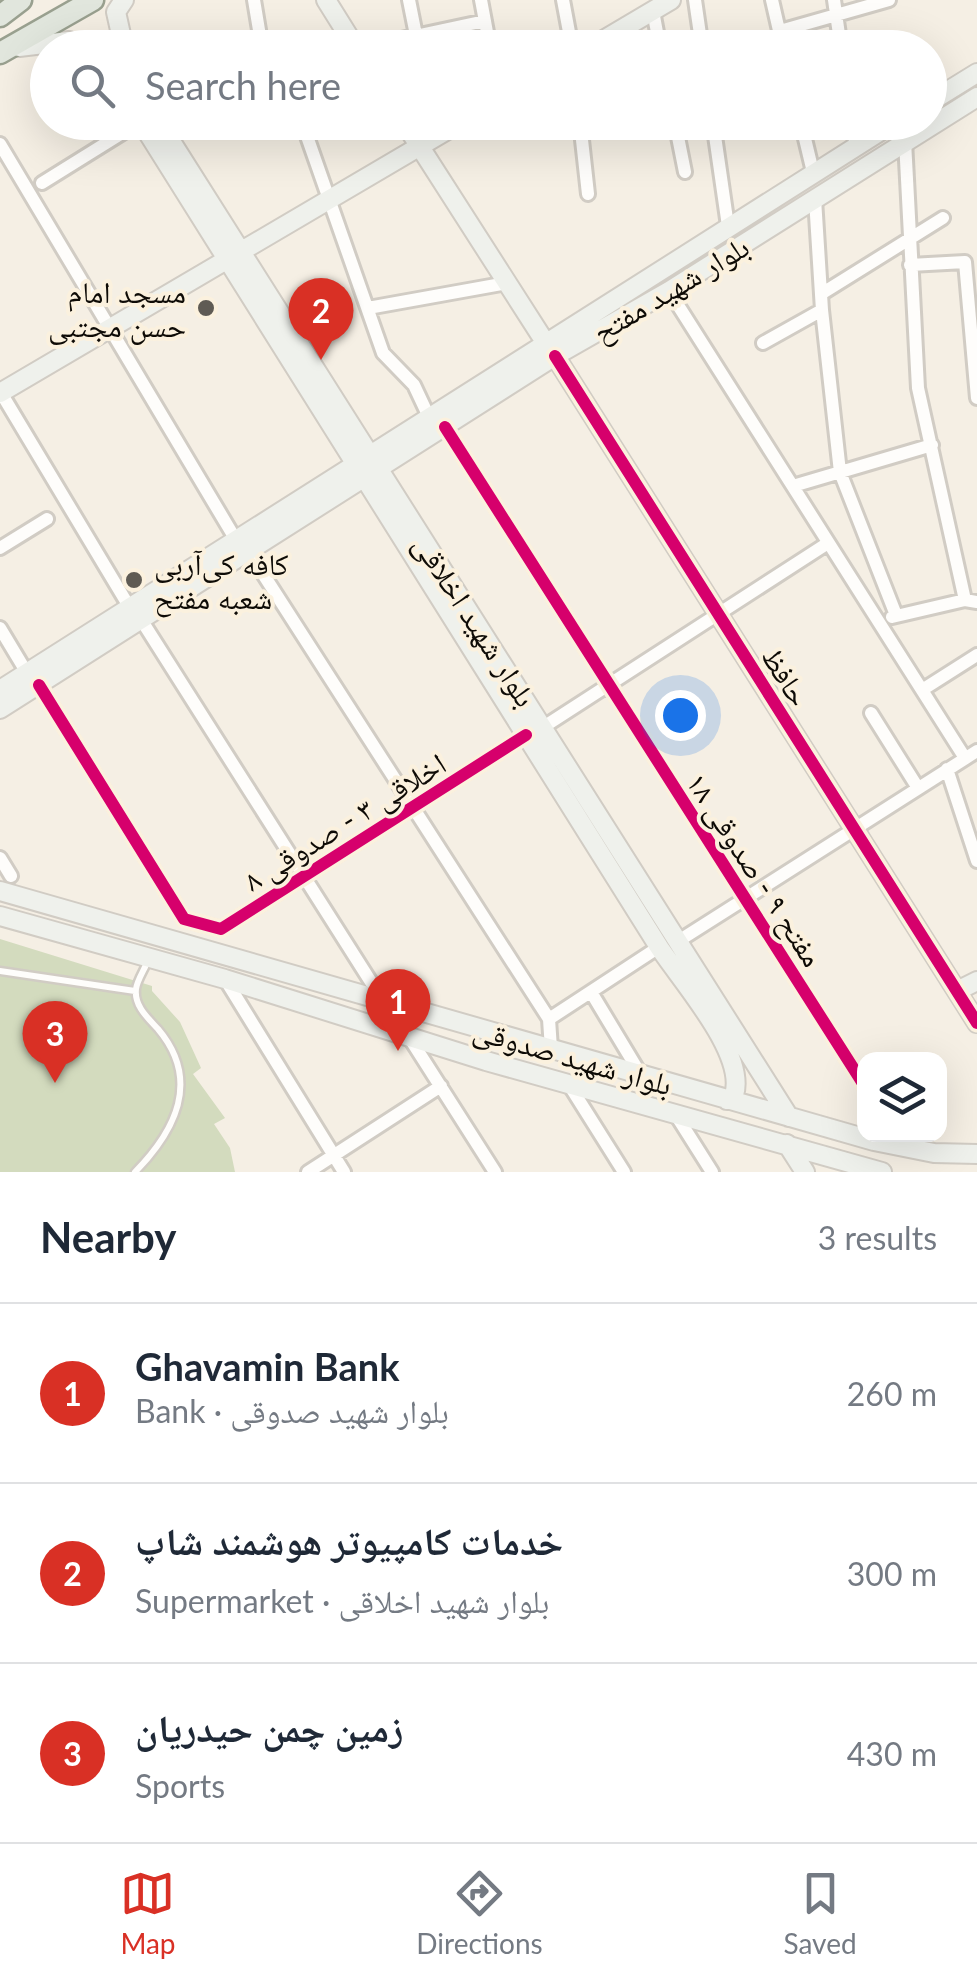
<!DOCTYPE html>
<meta charset="utf-8">
<style>
:root{--surface:#fff;--page:#f2f2f3;--text:#1f2937;--muted:#747a83;--line:#e0e1e3;--accent:#d93025}
body{margin:0;font-family:Lato,"Noto Naskh Arabic",sans-serif;background:var(--page);color:var(--text)}
.controls{position:absolute;right:30px;bottom:30px;display:grid;overflow:hidden;border-radius:20px;box-shadow:0 10px 40px #0002}
.controls button{width:90px;height:90px;display:grid;place-items:center;padding:0;border:0;border-bottom:2px solid var(--line);background:var(--surface);color:var(--text);font:50px sans-serif}
.you{position:absolute;left:680px;top:715px;width:35px;height:35px;margin:-25px;border:8px solid #fff;border-radius:50%;background:#1a73e8;box-shadow:0 0 0 15px #1a73e833}
.badge{display:grid;place-items:center;width:65px;height:65px;border-radius:50%;background:var(--accent);color:#fff;font-size:32px;font-weight:700}
.pin{position:absolute;translate:-50% -82px;filter:drop-shadow(0 2px 5px #0008)}
.pin::after{content:'';position:absolute;top:52px;width:35px;height:30px;background:inherit;clip-path:polygon(0 0,100% 0,50% 100%)}
.list{margin:0;padding:0;list-style:none}
h2{display:flex;justify-content:space-between;align-items:center;height:130px;margin:0;padding:0 40px;font-size:42px}
h2 small{font-size:32px;font-weight:400;color:var(--muted)}
.list li{display:grid;grid-template-columns:65px 1fr auto;gap:30px;align-items:center;box-sizing:border-box;height:180px;padding:0 40px;border-top:2px solid var(--line)}
.list b{display:block;font-size:38px;white-space:nowrap}
.list p{margin:0;font-size:32px;white-space:nowrap;color:var(--muted)}
.list em{font-size:32px;font-style:normal;color:var(--muted)}
.icon{flex:none;width:55px;height:55px;fill:none;stroke:currentColor;stroke-width:2;stroke-linecap:round;stroke-linejoin:round}
.map{position:relative;flex:none;width:977px;height:1172px;overflow:hidden}
.search{position:absolute;background:var(--surface);box-shadow:0 10px 40px #0002;left:30px;right:30px;top:30px;height:110px;display:flex;align-items:center;gap:25px;box-sizing:border-box;padding:0 35px;border-radius:55px;color:var(--muted);font-size:38px}
.sheet{height:670px;background:var(--surface)}
nav{display:flex;justify-content:space-around;align-items:center;box-sizing:border-box;height:140px;border-top:2px solid var(--line);background:var(--surface);font-size:28px;color:var(--muted)}
nav a{display:grid;justify-items:center;gap:5px}
nav .on{color:var(--accent)}
.map>svg:first-child{display:block}
.garden{fill:#d3dbbe}
.lines{fill:none;stroke-linecap:round;stroke-linejoin:round}
.lane-casing{stroke:#d1ccc4;stroke-width:11}
.street-casing{stroke:#d1ccc4;stroke-width:18}
.secondary-casing{stroke:#d1ccc4;stroke-width:22}
.primary-casing{stroke:#99a08f;stroke-width:25}
.lane{stroke:#fefdfb;stroke-width:6}
.street{stroke:#fefdfb;stroke-width:12}
.secondary{stroke:#eff1ec;stroke-width:18}
.primary{stroke:#e1e6dd;stroke-width:20}
.cycleway-casing{stroke:#fbf1de;stroke-width:19}
.cycleway{stroke:#d6006c;stroke-width:12}
.poi-dot{fill:#5f5b54;stroke:#fbf1de;stroke-width:4}
.labels{text-anchor:middle;dominant-baseline:central;stroke-width:8;stroke-linejoin:round;paint-order:stroke}
.street-label{font-size:30px;fill:#0e0b06;stroke:#fbf1de}
.poi-label{font-size:30px;fill:#0e0b06;stroke:#fbf1de;text-anchor:end}
</style>
<div class="map">
<svg width="977" height="1172" viewBox="0 0 977 1172">
<rect width="100%" height="100%" fill="#f5efe4"/>
<!-- garden -->
<path class="garden" d="M 0,939 L 152,986 L 152,991 L 180,1022 L 201,1068 L 193,1074 L 225,1118 L 214,1124 L 230,1148 L 235,1172 L 0,1172 Z"/>
<g class="lines">
<!-- lane casing -->
<g class="lane-casing">
<path id="lane" d="M 0,971 L 135,991
M 135,1172 C 176,1130 201,1080 158,1029 C 148,1018 134,1006 136,989 C 137,980 145,969 148,960"/>
</g>
<!-- street casing -->
<g class="street-casing">
<path id="street" d="M 254,0 L 262,48
M 409,0 L 416,35
M 481,0 L 490,48
M 563,0 L 572,48
M 695,0 L 702,48
M 772,0 L 783,48
M 834,0 L 841,48
M 653,11 L 660,48
M 780,31 L 889,0
M 359,48 L 485,21
M 302,122 L 383,353 L 414,385 L 429,417
M 580,122 L 588,194
M 675,122 L 685,172
M 713,122 L 728,226
M 801,122 L 813,172
M 852,122 L 856,147
M 905,141 L 918,388 L 965,600
M 0,144 L 236,540
M 42,183 L 140,122
M 815,199 L 822,310 L 840,472 L 896,615
M 910,265 L 965,262 L 977,398
M 669,291 L 965,758
M 821,294 L 943,218
M 368,308 L 507,283
M 763,343 L 822,310
M 0,391 L 130,608
M 445,427 L 864,1085
M 793,486 L 932,445
M 0,548 L 47,519
M 249,552 L 549,1019 L 551,1049
M 892,617 L 965,600 L 977,602
M 142,621 L 383,1001
M 0,628 L 27,673
M 39,685 L 184,919 L 221,929 L 526,735
M 922,690 L 977,655
M 871,713 L 918,788
M 545,726 L 828,543
M 947,769 L 977,861
M 0,858 L 11,876
M 680,940 L 977,751
M 225,979 L 344,1172
M 591,992 L 641,1075
M 549,1019 L 659,947
M 409,1037 L 495,1172
M 568,1083 L 624,1172
M 676,1115 L 712,1172
M 308,1172 L 441,1086"/>
</g>
<!-- secondary casing -->
<g class="secondary-casing">
<path id="secondary" d="M 124,0 L 116,12 L 124,48
M 326,0 L 356,48
M 19,47 L 69,41 L 78,48
M 590,48 L 671,0
M 930,102 L 977,73
M 141,122 L 659,947 C 682,982 747,1054 734,1095 L 727,1100
M 166,122 L 167,135 L 789,1117
M 404,122 L 545,342
M 555,356 L 977,1023
M 0,393 L 461,122
M 0,690 L 895,122
M 0,709 L 555,356 L 669,291 L 977,97
M 0,891 L 874,1141 L 934,1153 L 977,1154
M 0,916 L 225,979 L 486,1061 L 882,1172
M 957,991 L 977,981
M 787,1144 L 805,1172"/>
</g>
<!-- primary casing -->
<g class="primary-casing">
<path id="primary" d="M 0,16 L 21,0
M 0,53 L 93,0"/>
</g>
<!-- lane -->
<use href="#lane" class="lane"/>
<!-- street -->
<use href="#street" class="street"/>
<!-- secondary -->
<use href="#secondary" class="secondary"/>
<!-- primary -->
<use href="#primary" class="primary"/>
<!-- cycleway casing -->
<g class="cycleway-casing">
<path id="cycleway" d="M 555,356 L 977,1023
M 445,427 L 864,1085
M 39,685 L 184,919 L 221,929 L 526,735"/>
</g>
<!-- cycleway -->
<use href="#cycleway" class="cycleway"/>
</g>
<!-- markers -->
<g class="poi-dot">
<circle cx="206" cy="308" r="10"/>
<circle cx="134" cy="580" r="10"/>
</g>
<g class="labels">
<!-- street labels -->
<g class="street-label">
<text transform="translate(670 288) rotate(-31)">بلوار شهید مفتح</text>
<text transform="translate(476 620) rotate(57)">بلوار شهید اخلاقی</text>
<text transform="translate(787 676) rotate(58)">حافظ</text>
<text transform="translate(344 821) rotate(-32)">اخلاقی ۳ - صدوقی ۸</text>
<text transform="translate(756 869) rotate(57)">مفتح ۹ - صدوقی ۱۸</text>
<text transform="translate(573 1056) rotate(16)">بلوار شهید صدوقی</text>
</g>
<!-- poi labels -->
<g class="poi-label">
<text x="186" y="291">مسجد امام<tspan x="186" dy="34">حسن مجتبی</tspan></text>
<text x="154" y="563" text-anchor="start">کافه کی‌آربی<tspan x="154" dy="34">شعبه مفتح</tspan></text>
</g>
</g>
</svg>
<div class="controls">
<button><svg class="icon" aria-label="layers" viewBox="0 0 24 24"><path d="M12 4l9 5-9 5-9-5zM3 14l9 5 9-5"/></svg></button>
</div>
<div class="you"></div>
<div class="pin badge" style="left:398px;top:1051px">1</div>
<div class="pin badge" style="left:321px;top:360px">2</div>
<div class="pin badge" style="left:55px;top:1083px">3</div>
<div class="search"><svg class="icon" aria-label="search" viewBox="0 0 24 24"><circle cx="10" cy="10" r="6"/><path d="M15 15l6 6"/></svg>Search here</div>
</div>
<section class="sheet">
<h2>Nearby<small>3 results</small></h2>
<ul class="list">
<li><span class="badge">1</span><div><b>Ghavamin Bank</b><p>Bank · بلوار شهید صدوقی</p></div><em>260 m</em></li>
<li><span class="badge">2</span><div><b>خدمات کامپیوتر هوشمند شاپ</b><p>Supermarket · بلوار شهید اخلاقی</p></div><em>300 m</em></li>
<li><span class="badge">3</span><div><b>زمین چمن حیدریان</b><p>Sports</p></div><em>430 m</em></li>
</ul>
</section>
<nav>
<a class="on"><svg class="icon" aria-label="map" viewBox="0 0 24 24"><path d="M3 6l6-2 6 2 6-2v14l-6 2-6-2-6 2zM9 4v14M15 6v14"/></svg>Map</a>
<a><svg class="icon" aria-label="directions" viewBox="0 0 24 24"><path d="M12 3l9 9-9 9-9-9zM9 14v-3h6M13 9l2 2-2 2"/></svg>Directions</a>
<a><svg class="icon" aria-label="saved" viewBox="0 0 24 24"><path d="M7 4h10v16l-5-4-5 4z"/></svg>Saved</a>
</nav>
